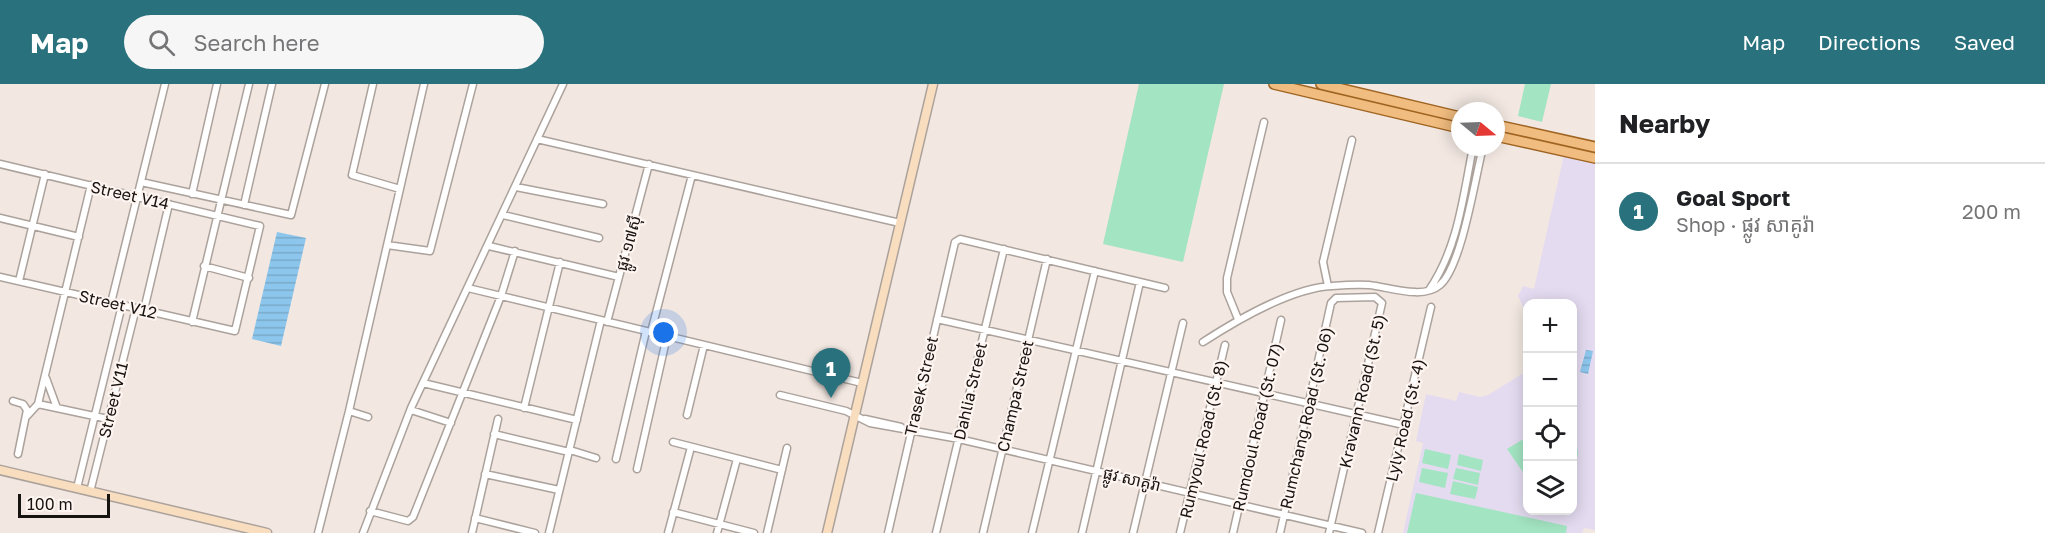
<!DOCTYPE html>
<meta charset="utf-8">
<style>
:root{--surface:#fff;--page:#f6f6f6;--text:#202124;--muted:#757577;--line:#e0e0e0;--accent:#29717c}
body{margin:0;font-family:"Golos Text","Noto Sans Khmer",sans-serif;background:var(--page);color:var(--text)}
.controls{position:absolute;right:18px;bottom:18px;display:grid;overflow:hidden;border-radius:12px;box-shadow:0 3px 15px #0003}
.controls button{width:54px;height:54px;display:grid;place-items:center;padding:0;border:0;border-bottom:2px solid var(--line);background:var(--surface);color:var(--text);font:30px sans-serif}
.compass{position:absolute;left:1451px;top:18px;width:54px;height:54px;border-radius:50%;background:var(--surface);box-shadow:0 3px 15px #0003;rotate:109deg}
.scale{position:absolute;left:18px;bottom:15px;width:92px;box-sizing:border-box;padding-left:6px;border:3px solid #171311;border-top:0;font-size:16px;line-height:21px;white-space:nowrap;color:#171311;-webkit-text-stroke:4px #fef4f0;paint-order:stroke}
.you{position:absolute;left:664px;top:249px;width:21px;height:21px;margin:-15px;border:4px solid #fff;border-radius:50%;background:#1a73e8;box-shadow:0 0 0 9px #1a73e833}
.badge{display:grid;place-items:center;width:39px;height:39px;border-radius:50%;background:var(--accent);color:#fff;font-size:20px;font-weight:700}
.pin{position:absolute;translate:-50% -50px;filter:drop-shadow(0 2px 3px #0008)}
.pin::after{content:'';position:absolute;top:32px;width:21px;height:18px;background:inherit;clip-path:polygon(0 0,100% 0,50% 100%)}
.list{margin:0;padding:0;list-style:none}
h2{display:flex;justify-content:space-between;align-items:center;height:78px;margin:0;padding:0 24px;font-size:26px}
h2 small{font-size:20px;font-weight:400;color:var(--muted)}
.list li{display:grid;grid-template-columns:39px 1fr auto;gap:18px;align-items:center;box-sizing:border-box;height:96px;padding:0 24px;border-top:2px solid var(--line)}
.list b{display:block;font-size:22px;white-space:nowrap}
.list p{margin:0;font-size:20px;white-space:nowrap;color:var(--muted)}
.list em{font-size:20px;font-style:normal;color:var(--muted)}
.icon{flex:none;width:33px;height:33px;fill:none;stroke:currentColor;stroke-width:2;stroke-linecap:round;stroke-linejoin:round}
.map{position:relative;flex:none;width:1595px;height:449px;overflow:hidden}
header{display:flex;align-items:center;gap:36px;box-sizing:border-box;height:84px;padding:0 30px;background:var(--accent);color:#fff}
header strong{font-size:28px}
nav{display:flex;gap:33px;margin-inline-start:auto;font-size:21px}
.search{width:420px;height:54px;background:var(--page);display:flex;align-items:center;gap:15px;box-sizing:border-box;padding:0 21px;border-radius:33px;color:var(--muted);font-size:22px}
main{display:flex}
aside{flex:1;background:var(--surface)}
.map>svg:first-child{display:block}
.education{fill:#e4dbf0}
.grass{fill:#a3e4c2}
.water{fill:url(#water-rules)}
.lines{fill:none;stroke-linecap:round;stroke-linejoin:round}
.street-casing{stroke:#aca29c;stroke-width:9}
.secondary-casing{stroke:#aca29c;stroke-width:11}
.primary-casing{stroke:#9f6421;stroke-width:12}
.street{stroke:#fff;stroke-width:6}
.secondary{stroke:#f8ddbf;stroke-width:8}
.primary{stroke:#f1bc7f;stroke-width:9}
.labels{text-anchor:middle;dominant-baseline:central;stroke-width:4.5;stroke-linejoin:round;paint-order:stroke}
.street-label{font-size:16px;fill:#171311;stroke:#fef4f0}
</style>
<header>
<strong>Map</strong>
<div class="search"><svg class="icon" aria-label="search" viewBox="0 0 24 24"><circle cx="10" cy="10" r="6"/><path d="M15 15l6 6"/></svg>Search here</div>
<nav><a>Map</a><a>Directions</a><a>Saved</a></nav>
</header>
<main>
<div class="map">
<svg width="1595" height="449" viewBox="0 0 1595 449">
<defs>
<pattern id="water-rules" width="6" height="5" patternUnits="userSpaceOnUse" patternTransform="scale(1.5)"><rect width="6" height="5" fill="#8dc6ed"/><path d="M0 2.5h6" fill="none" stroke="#79a9ca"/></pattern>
</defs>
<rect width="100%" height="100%" fill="#f2e7e1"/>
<!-- education -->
<path class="education" d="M 1564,71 L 1595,78 L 1595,446 L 1584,444 L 1582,449 L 1403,449 L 1423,359 L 1416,357 L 1426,310 L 1456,317 L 1459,308 L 1480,313 L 1488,311 L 1527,287 L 1528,426 L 1572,426 L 1572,219 L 1528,219 L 1527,231 L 1518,212 L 1523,202 L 1534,205 Z"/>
<!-- grass -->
<path class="grass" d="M 1139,0 L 1224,0 L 1183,178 L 1103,160 Z
M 1525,0 L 1551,0 L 1542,38 L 1518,32 Z
M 1573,337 L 1578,370 L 1573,388 L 1572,388 Z
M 1527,353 L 1527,394 L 1507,365 Z
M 1425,365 L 1451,371 L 1448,385 L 1422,379 Z
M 1459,370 L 1483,376 L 1481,387 L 1457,381 Z
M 1422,384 L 1448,389 L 1445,404 L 1419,398 Z
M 1456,384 L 1480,389 L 1478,401 L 1453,395 Z
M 1453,397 L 1478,403 L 1475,415 L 1450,410 Z
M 1416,409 L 1567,442 L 1566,449 L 1407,449 Z"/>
<!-- water -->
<path class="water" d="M 277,148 L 306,154 L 281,262 L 252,255 Z
M 1586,266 L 1593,267 L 1588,290 L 1580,288 Z"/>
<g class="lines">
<!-- street casing -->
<g class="street-casing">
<path id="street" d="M 373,0 L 352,91 L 400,105
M 537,55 L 900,139
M 0,80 L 260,142 L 235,247 L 0,193
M 141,98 L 291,131 L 325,0
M 516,103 L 603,120
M 192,110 L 217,0
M 244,121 L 272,0
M 503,131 L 599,154
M 0,134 L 79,153
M 387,161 L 430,167 L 473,0
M 489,162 L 619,193
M 204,182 L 249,194
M 19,197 L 45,90
M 1328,202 L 1323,178 L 1352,56
M 468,204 L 862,299
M 1429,206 C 1458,164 1463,113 1473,63
M 111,219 L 165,0
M 144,226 L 169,120
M 937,235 L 1404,341
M 1238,235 L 1227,208 L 1227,194 L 1264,38
M 192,238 L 249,0
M 607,238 L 649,80
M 651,248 L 692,91
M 1203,258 C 1237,236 1291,204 1332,202 C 1344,201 1357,200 1369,201 C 1389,203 1423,216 1440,201 C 1462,182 1475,94 1483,63
M 46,294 L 57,324
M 423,299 L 577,336
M 780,311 L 846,327 L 870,339 L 959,355 L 1362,449
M 13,317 L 23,320 L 27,326 L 18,370
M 38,320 L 108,335
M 524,324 L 560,178
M 411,326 L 451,339
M 349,327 L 368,333
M 687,331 L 704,261
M 27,332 L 38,320 L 91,101
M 865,335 L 901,343
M 494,350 L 569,368
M 673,358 L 782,386
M 570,366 L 596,374
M 616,375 L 646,247
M 637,385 L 667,252
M 485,390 L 559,406
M 77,404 L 122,221
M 90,408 L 136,224
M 370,427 L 408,437 L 413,433 L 501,212 L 515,167
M 673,428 L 754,449
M 475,434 L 535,449
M 318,449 L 349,327 L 424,0
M 363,449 L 411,324 L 563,0
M 472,449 L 498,335
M 549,449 L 601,236
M 668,449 L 691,363
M 717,449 L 737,375
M 767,449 L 787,364
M 888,449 L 955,158 L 960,155 L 1165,204
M 936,449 L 1004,165
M 983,449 L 1047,175
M 1032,449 L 1095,187
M 1082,449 L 1140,198
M 1133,449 L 1183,239
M 1180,449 L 1225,261
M 1233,449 L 1281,236
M 1280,449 L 1331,219 L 1336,214 L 1375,213 L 1382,219 L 1329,449
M 1378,449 L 1431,223"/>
</g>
<!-- secondary casing -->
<g class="secondary-casing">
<path id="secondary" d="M 0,386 L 267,449
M 827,449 L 933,0"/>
</g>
<!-- primary casing -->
<g class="primary-casing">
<path id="primary" d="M 1274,0 L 1460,44
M 1321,0 L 1460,33
M 1496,41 L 1595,63
M 1496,52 L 1595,74"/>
</g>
<!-- street -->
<use href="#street" class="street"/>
<!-- secondary -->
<use href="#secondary" class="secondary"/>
<!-- primary -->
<use href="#primary" class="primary"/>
</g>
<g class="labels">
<!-- street labels -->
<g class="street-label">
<text transform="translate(130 111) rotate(13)">Street V14</text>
<text transform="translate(628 159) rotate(-75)">ផ្លូវ ១៧ស៊ី</text>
<text transform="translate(118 220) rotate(13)">Street V12</text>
<text transform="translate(921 302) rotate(-77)">Trasek Street</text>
<text transform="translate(970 307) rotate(-77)">Dahlia Street</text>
<text transform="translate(1362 307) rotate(-77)">Kravann Road (St. 5)</text>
<text transform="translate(1015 312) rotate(-77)">Champa Street</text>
<text transform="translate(113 316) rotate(-76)">Street V11</text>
<text transform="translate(1306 334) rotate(-77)">Rumchang Road (St. 06)</text>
<text transform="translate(1405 336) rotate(-77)">Lyly Road (St. 4)</text>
<text transform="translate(1257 343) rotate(-77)">Rumdoul Road (St. 07)</text>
<text transform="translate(1203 355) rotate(-77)">Rumyoul Road (St. 8)</text>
<text transform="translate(1132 395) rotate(13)">ផ្លូវ សាគូរ៉ា</text>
</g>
</g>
</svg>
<div class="controls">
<button>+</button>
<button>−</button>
<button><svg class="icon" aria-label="locate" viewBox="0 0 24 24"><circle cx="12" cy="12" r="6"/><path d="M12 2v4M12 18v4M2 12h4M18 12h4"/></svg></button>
<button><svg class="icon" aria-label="layers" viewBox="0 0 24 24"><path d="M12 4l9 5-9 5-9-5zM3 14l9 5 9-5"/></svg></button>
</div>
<svg class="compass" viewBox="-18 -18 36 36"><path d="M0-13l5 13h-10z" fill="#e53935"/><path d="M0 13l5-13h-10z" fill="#757577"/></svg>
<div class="scale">100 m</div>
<div class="you"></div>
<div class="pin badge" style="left:831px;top:314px">1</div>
</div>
<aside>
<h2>Nearby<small></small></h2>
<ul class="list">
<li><span class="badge">1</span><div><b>Goal Sport</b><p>Shop · ផ្លូវ សាគូរ៉ា</p></div><em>200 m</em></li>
</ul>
</aside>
</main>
